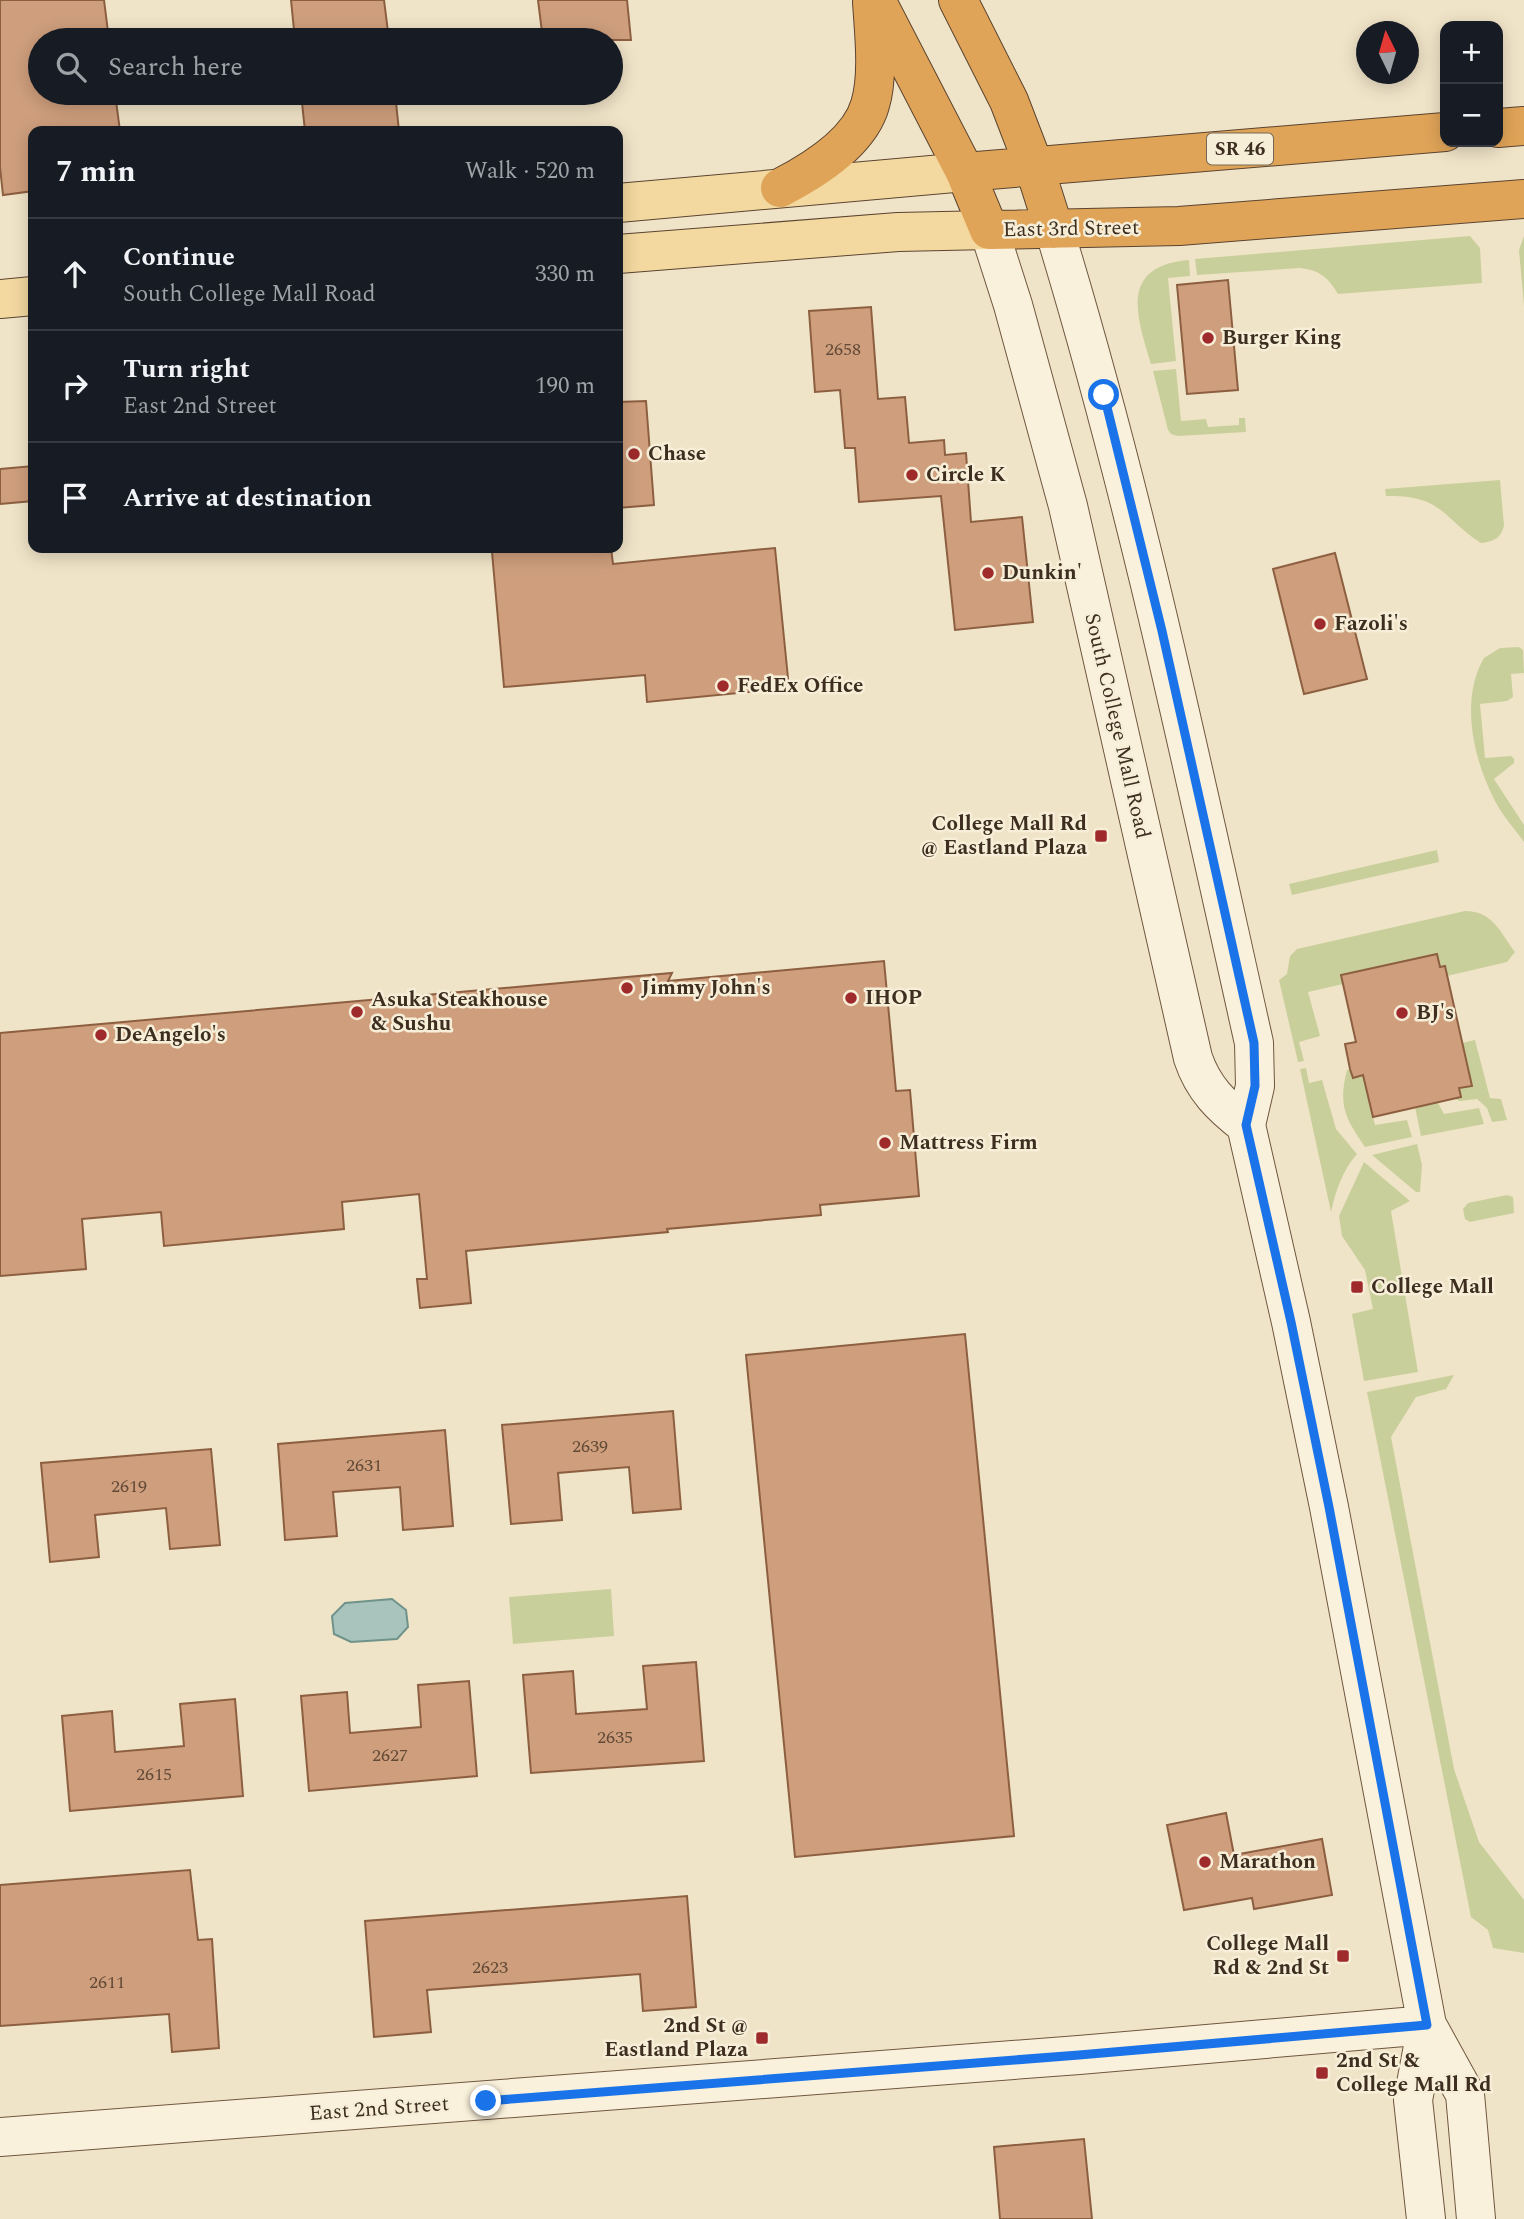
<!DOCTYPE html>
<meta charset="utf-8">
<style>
:root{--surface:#171b24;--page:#242831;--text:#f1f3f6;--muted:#9ea1a6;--line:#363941}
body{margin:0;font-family:Spectral,serif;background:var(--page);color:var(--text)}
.controls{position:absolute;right:21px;top:21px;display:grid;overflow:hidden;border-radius:14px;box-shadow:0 4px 18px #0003}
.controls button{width:63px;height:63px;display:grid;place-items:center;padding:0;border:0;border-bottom:2px solid var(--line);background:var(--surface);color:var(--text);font:35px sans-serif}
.compass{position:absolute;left:1356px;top:21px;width:63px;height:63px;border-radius:50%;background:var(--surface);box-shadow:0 4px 18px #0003;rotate:355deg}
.stop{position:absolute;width:21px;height:21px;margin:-16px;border:5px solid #1a73e8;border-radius:50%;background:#fff}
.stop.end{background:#1a73e8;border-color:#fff;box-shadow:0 2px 7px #0008}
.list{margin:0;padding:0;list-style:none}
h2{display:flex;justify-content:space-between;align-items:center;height:91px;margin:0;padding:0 28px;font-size:30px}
h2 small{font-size:23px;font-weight:400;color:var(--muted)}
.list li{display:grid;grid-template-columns:46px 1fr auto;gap:21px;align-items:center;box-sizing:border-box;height:112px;padding:0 28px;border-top:2px solid var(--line)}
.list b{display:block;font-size:26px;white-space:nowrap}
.list p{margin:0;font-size:23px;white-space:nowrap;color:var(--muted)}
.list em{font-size:23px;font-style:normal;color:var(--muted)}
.icon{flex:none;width:38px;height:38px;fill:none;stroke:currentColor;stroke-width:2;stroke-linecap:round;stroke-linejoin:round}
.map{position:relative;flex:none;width:1524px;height:2219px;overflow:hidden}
.search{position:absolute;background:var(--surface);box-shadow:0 4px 18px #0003;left:28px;top:28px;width:595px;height:77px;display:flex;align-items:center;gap:18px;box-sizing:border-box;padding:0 24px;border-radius:38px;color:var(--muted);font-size:26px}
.panel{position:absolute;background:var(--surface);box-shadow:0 4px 18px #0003;left:28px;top:126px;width:595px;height:427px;border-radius:14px}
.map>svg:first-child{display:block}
.green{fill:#c9cf9b}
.water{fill:#a9c4bc;stroke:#6f938a;stroke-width:2}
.building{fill:#cf9f7d;stroke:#8d5f41;stroke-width:2}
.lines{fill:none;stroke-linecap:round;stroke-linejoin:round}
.secondary-casing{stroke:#6f573f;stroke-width:40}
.primary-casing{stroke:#5b4430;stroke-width:40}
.highway-casing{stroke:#5b4430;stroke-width:40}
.secondary{stroke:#faf1dc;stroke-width:38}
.primary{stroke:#f3d9a0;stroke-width:38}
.highway{stroke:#e0a458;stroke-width:38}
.route{stroke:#1a73e8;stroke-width:9}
.poi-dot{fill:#9e2a2b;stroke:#f7eed8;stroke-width:2.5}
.labels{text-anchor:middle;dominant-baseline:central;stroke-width:5;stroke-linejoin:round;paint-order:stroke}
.number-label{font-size:18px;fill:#624a37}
.shield{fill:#f7eed8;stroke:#756857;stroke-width:2}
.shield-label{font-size:19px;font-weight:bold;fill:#3d2e20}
.street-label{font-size:21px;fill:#3d2e20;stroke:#f7eed8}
.poi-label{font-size:21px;font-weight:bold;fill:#3d2e20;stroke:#f7eed8;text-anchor:start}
</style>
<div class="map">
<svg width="1524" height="2219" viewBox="0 0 1524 2219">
<rect width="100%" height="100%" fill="#f0e4c8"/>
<!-- green -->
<path class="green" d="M 1470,236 L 1480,248 L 1482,283 L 1338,294 C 1328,277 1319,270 1300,268 L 1197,275 L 1195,259 Z
M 1524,236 L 1524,306 L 1519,250 Z
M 1189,260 L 1190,276 L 1168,278 L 1176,361 L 1151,364 C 1136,315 1119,266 1189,260 Z
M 1176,369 L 1181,421 L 1206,419 L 1208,427 L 1239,425 L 1239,418 L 1245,418 L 1246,432 L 1178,436 L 1171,434 L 1168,430 L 1153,371 Z
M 1500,480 L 1504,526 C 1501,538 1493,542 1481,543 C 1441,517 1443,495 1386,496 L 1385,489 Z
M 1519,647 L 1523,650 L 1524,673 L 1511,674 L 1513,697 L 1507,701 L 1480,704 L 1485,758 L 1511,756 L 1514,759 L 1514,763 L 1494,779 L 1524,825 L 1524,842 C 1514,828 1500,813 1493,797 C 1473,757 1460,699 1484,658 L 1500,648 Z
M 1437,850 L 1439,862 L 1292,895 L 1289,884 Z
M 1465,911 C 1493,911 1500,932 1515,952 L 1507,962 L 1447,976 L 1445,967 L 1440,967 L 1436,954 L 1341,975 L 1343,984 L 1308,992 L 1320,1036 L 1299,1042 L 1304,1061 L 1298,1062 L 1279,980 L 1287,974 L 1290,956 L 1297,949 Z
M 1475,1040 L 1490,1098 L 1501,1099 L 1507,1120 L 1492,1122 L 1487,1108 L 1477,1099 L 1460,1101 L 1455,1099 L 1461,1097 L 1459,1088 L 1471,1085 L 1462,1043 Z
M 1306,1068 L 1309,1083 L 1322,1080 L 1336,1129 L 1357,1154 C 1342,1171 1336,1190 1331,1212 L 1300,1069 Z
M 1351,1069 L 1353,1077 L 1363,1075 L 1375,1125 L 1407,1120 L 1412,1137 L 1365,1147 C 1345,1118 1338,1105 1347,1070 Z
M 1438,1103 L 1444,1114 L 1479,1108 L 1484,1124 L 1421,1136 L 1415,1107 Z
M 1417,1144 L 1422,1165 L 1420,1192 L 1416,1192 L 1372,1155 Z
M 1364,1162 L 1410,1201 L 1391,1211 L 1418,1372 L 1364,1381 L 1352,1314 L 1373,1309 L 1365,1270 L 1342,1236 L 1339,1216 Z
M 1507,1195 L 1513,1197 L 1514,1213 L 1470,1222 L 1465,1219 L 1463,1209 L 1468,1203 Z
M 1454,1375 L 1446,1389 L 1416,1397 L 1391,1437 L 1454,1769 L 1479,1842 L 1524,1900 L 1524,1953 L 1493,1948 L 1488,1930 L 1471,1917 L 1367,1392 Z
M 611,1589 L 614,1636 L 513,1644 L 509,1597 Z"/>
<!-- water -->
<path class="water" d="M 392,1599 L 406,1610 L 408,1627 L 397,1639 L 351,1642 L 334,1634 L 332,1616 L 345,1603 Z"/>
<!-- building -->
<path class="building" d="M 0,0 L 104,0 L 109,40 L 40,40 L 40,93 L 115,93 L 120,131 L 33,131 L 33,191 L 3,195 L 0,167 Z
M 291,0 L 384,0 L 389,40 L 295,40 Z
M 538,0 L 627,0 L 631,40 L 543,40 Z
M 301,93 L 395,93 L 399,131 L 305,131 Z
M 1228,280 L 1238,390 L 1187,394 L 1177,285 Z
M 871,307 L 878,399 L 905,397 L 909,443 L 944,440 L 945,455 L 966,453 L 971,522 L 1022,517 L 1033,622 L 955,630 L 941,496 L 859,502 L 855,448 L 845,448 L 840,390 L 815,392 L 809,311 Z
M 646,401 L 654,505 L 618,508 L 618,402 Z
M 33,466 L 33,501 L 0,504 L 0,469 Z
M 536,548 L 611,548 L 613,564 L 775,548 L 789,688 L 647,702 L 645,675 L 504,687 L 492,552 Z
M 1335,553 L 1367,679 L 1304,694 L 1273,569 Z
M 1437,954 L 1440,967 L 1445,966 L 1472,1086 L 1459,1088 L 1461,1097 L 1373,1117 L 1363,1075 L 1353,1078 L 1350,1069 L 1345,1044 L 1356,1042 L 1341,975 Z
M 884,961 L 896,1091 L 910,1090 L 919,1196 L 820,1205 L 821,1215 L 667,1229 L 668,1232 L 466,1251 L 471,1303 L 420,1308 L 417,1279 L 427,1279 L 419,1194 L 342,1202 L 344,1229 L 164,1246 L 161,1212 L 82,1219 L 86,1269 L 0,1276 L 0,1033 L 672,973 L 668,981 Z
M 965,1334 L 1014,1836 L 795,1857 L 746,1355 Z
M 673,1411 L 681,1509 L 633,1513 L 629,1467 L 558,1473 L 562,1520 L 511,1524 L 502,1425 Z
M 445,1430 L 453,1526 L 403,1530 L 400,1487 L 333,1492 L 337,1536 L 285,1540 L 278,1444 Z
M 211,1449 L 220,1545 L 170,1549 L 166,1508 L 95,1515 L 99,1557 L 50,1562 L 41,1463 Z
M 696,1662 L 704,1761 L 531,1773 L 523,1675 L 573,1671 L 576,1714 L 647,1709 L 643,1666 Z
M 469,1681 L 477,1776 L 309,1791 L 301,1696 L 347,1692 L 350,1733 L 421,1727 L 418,1685 Z
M 235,1699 L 243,1796 L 70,1811 L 62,1716 L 112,1711 L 115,1752 L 184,1746 L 180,1704 Z
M 1226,1813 L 1234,1855 L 1322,1839 L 1332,1895 L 1254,1909 L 1252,1898 L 1184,1910 L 1167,1825 Z
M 190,1870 L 198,1940 L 212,1939 L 219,2048 L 172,2052 L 169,2014 L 0,2026 L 0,1885 Z
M 687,1896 L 696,2007 L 643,2011 L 640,1974 L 427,1990 L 431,2032 L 374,2037 L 365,1921 Z
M 1084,2139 L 1092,2219 L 1000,2219 L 994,2147 Z"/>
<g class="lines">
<!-- secondary casing -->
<g class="secondary-casing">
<path id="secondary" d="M 1054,229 C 1136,497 1193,770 1254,1043 L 1255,1086 L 1246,1125 L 1291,1322 L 1329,1507 L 1427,2025 L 1465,2094 L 1476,2219
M 989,230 L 1013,305 L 1068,506 L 1193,1058 C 1203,1088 1221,1106 1246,1125
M 0,2137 L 1079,2055 L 1427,2025
M 1426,2219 L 1413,2100 L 1427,2025"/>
</g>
<!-- primary casing -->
<g class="primary-casing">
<path id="primary" d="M 618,203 L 965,172
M 618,254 L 898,232 L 989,230
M 0,299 L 33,296"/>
</g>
<!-- highway casing -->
<g class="highway-casing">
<path id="highway" d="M 876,0 L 965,172 L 989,230 L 1179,226 L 1524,199
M 958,0 L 1009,101 L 1034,166 L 1054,229
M 1498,128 L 1524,126
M 965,172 L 1445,132
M 780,188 C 813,171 859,143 870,105 C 879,76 874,33 872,2"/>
</g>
<!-- secondary -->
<use href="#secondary" class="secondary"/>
<!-- primary -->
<use href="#primary" class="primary"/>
<!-- highway -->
<use href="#highway" class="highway"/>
</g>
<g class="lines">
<!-- route -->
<path class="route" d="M 486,2101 L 1079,2055 L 1427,2025 L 1329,1507 L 1291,1322 L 1246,1125 L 1255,1086 L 1254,1043 L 1162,631 L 1104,395"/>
</g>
<!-- markers -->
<g class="poi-dot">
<circle cx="1208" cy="338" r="7"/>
<circle cx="634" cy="454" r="7"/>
<circle cx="912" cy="475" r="7"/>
<circle cx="988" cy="573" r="7"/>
<circle cx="1320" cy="624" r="7"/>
<circle cx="723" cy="686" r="7"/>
<rect x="1094" y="829" width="14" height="14" rx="3.5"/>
<circle cx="627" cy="988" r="7"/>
<circle cx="851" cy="998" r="7"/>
<circle cx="357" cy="1012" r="7"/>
<circle cx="1402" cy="1013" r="7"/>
<circle cx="101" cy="1035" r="7"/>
<circle cx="885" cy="1143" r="7"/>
<rect x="1350" y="1280" width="14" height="14" rx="3.5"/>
<circle cx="1205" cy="1862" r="7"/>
<rect x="1336" y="1949" width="14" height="14" rx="3.5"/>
<rect x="755" y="2031" width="14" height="14" rx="3.5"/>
<rect x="1315" y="2066" width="14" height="14" rx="3.5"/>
</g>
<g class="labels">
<!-- number labels -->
<g class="number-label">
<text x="843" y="349">2658</text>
<text x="590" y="1446">2639</text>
<text x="364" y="1465">2631</text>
<text x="129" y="1486">2619</text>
<text x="615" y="1737">2635</text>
<text x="390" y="1755">2627</text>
<text x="154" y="1774">2615</text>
<text x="490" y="1967">2623</text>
<text x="107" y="1982">2611</text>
</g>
<!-- shield labels -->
<rect class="shield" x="1207" y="133.5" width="66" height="31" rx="5"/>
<g class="shield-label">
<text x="1240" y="149">SR 46</text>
</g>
<!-- street labels -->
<g class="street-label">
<text transform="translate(1071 229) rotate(-1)">East 3rd Street</text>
<text transform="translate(1117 726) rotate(77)">South College Mall Road</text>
<text transform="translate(379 2109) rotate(-4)">East 2nd Street</text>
</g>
<!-- poi labels -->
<g class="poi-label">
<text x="1222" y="338">Burger King</text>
<text x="648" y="454">Chase</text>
<text x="926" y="475">Circle K</text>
<text x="1002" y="573">Dunkin'</text>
<text x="1334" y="624">Fazoli's</text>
<text x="737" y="686">FedEx Office</text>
<text x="1087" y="824" text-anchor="end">College Mall Rd<tspan x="1087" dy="24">@ Eastland Plaza</tspan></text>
<text x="641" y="988">Jimmy John's</text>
<text x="865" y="998">IHOP</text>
<text x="371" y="1000">Asuka Steakhouse<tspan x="371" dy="24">&amp; Sushu</tspan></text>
<text x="1416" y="1013">BJ's</text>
<text x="115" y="1035">DeAngelo's</text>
<text x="899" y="1143">Mattress Firm</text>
<text x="1371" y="1287">College Mall</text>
<text x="1219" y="1862">Marathon</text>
<text x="1329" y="1944" text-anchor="end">College Mall<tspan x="1329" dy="24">Rd &amp; 2nd St</tspan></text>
<text x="748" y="2026" text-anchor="end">2nd St @<tspan x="748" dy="24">Eastland Plaza</tspan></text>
<text x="1336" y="2061">2nd St &amp;<tspan x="1336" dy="24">College Mall Rd</tspan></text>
</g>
</g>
</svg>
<div class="controls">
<button>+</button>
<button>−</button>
</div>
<svg class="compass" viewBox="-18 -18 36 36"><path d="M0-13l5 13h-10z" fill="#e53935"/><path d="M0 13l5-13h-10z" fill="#9ea1a6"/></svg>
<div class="stop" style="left:1104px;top:395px"></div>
<div class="stop end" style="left:486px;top:2101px"></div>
<div class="search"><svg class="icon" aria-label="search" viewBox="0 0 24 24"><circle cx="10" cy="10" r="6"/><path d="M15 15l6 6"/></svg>Search here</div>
<section class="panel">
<h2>7 min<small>Walk · 520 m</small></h2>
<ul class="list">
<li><svg class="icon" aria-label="ahead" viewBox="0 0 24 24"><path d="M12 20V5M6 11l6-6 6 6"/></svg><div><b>Continue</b><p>South College Mall Road</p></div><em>330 m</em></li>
<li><svg class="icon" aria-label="right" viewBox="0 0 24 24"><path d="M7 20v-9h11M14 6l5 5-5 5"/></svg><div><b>Turn right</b><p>East 2nd Street</p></div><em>190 m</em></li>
<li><svg class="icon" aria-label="arrive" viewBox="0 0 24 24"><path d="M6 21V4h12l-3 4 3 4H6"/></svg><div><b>Arrive at destination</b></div></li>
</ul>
</section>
</div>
